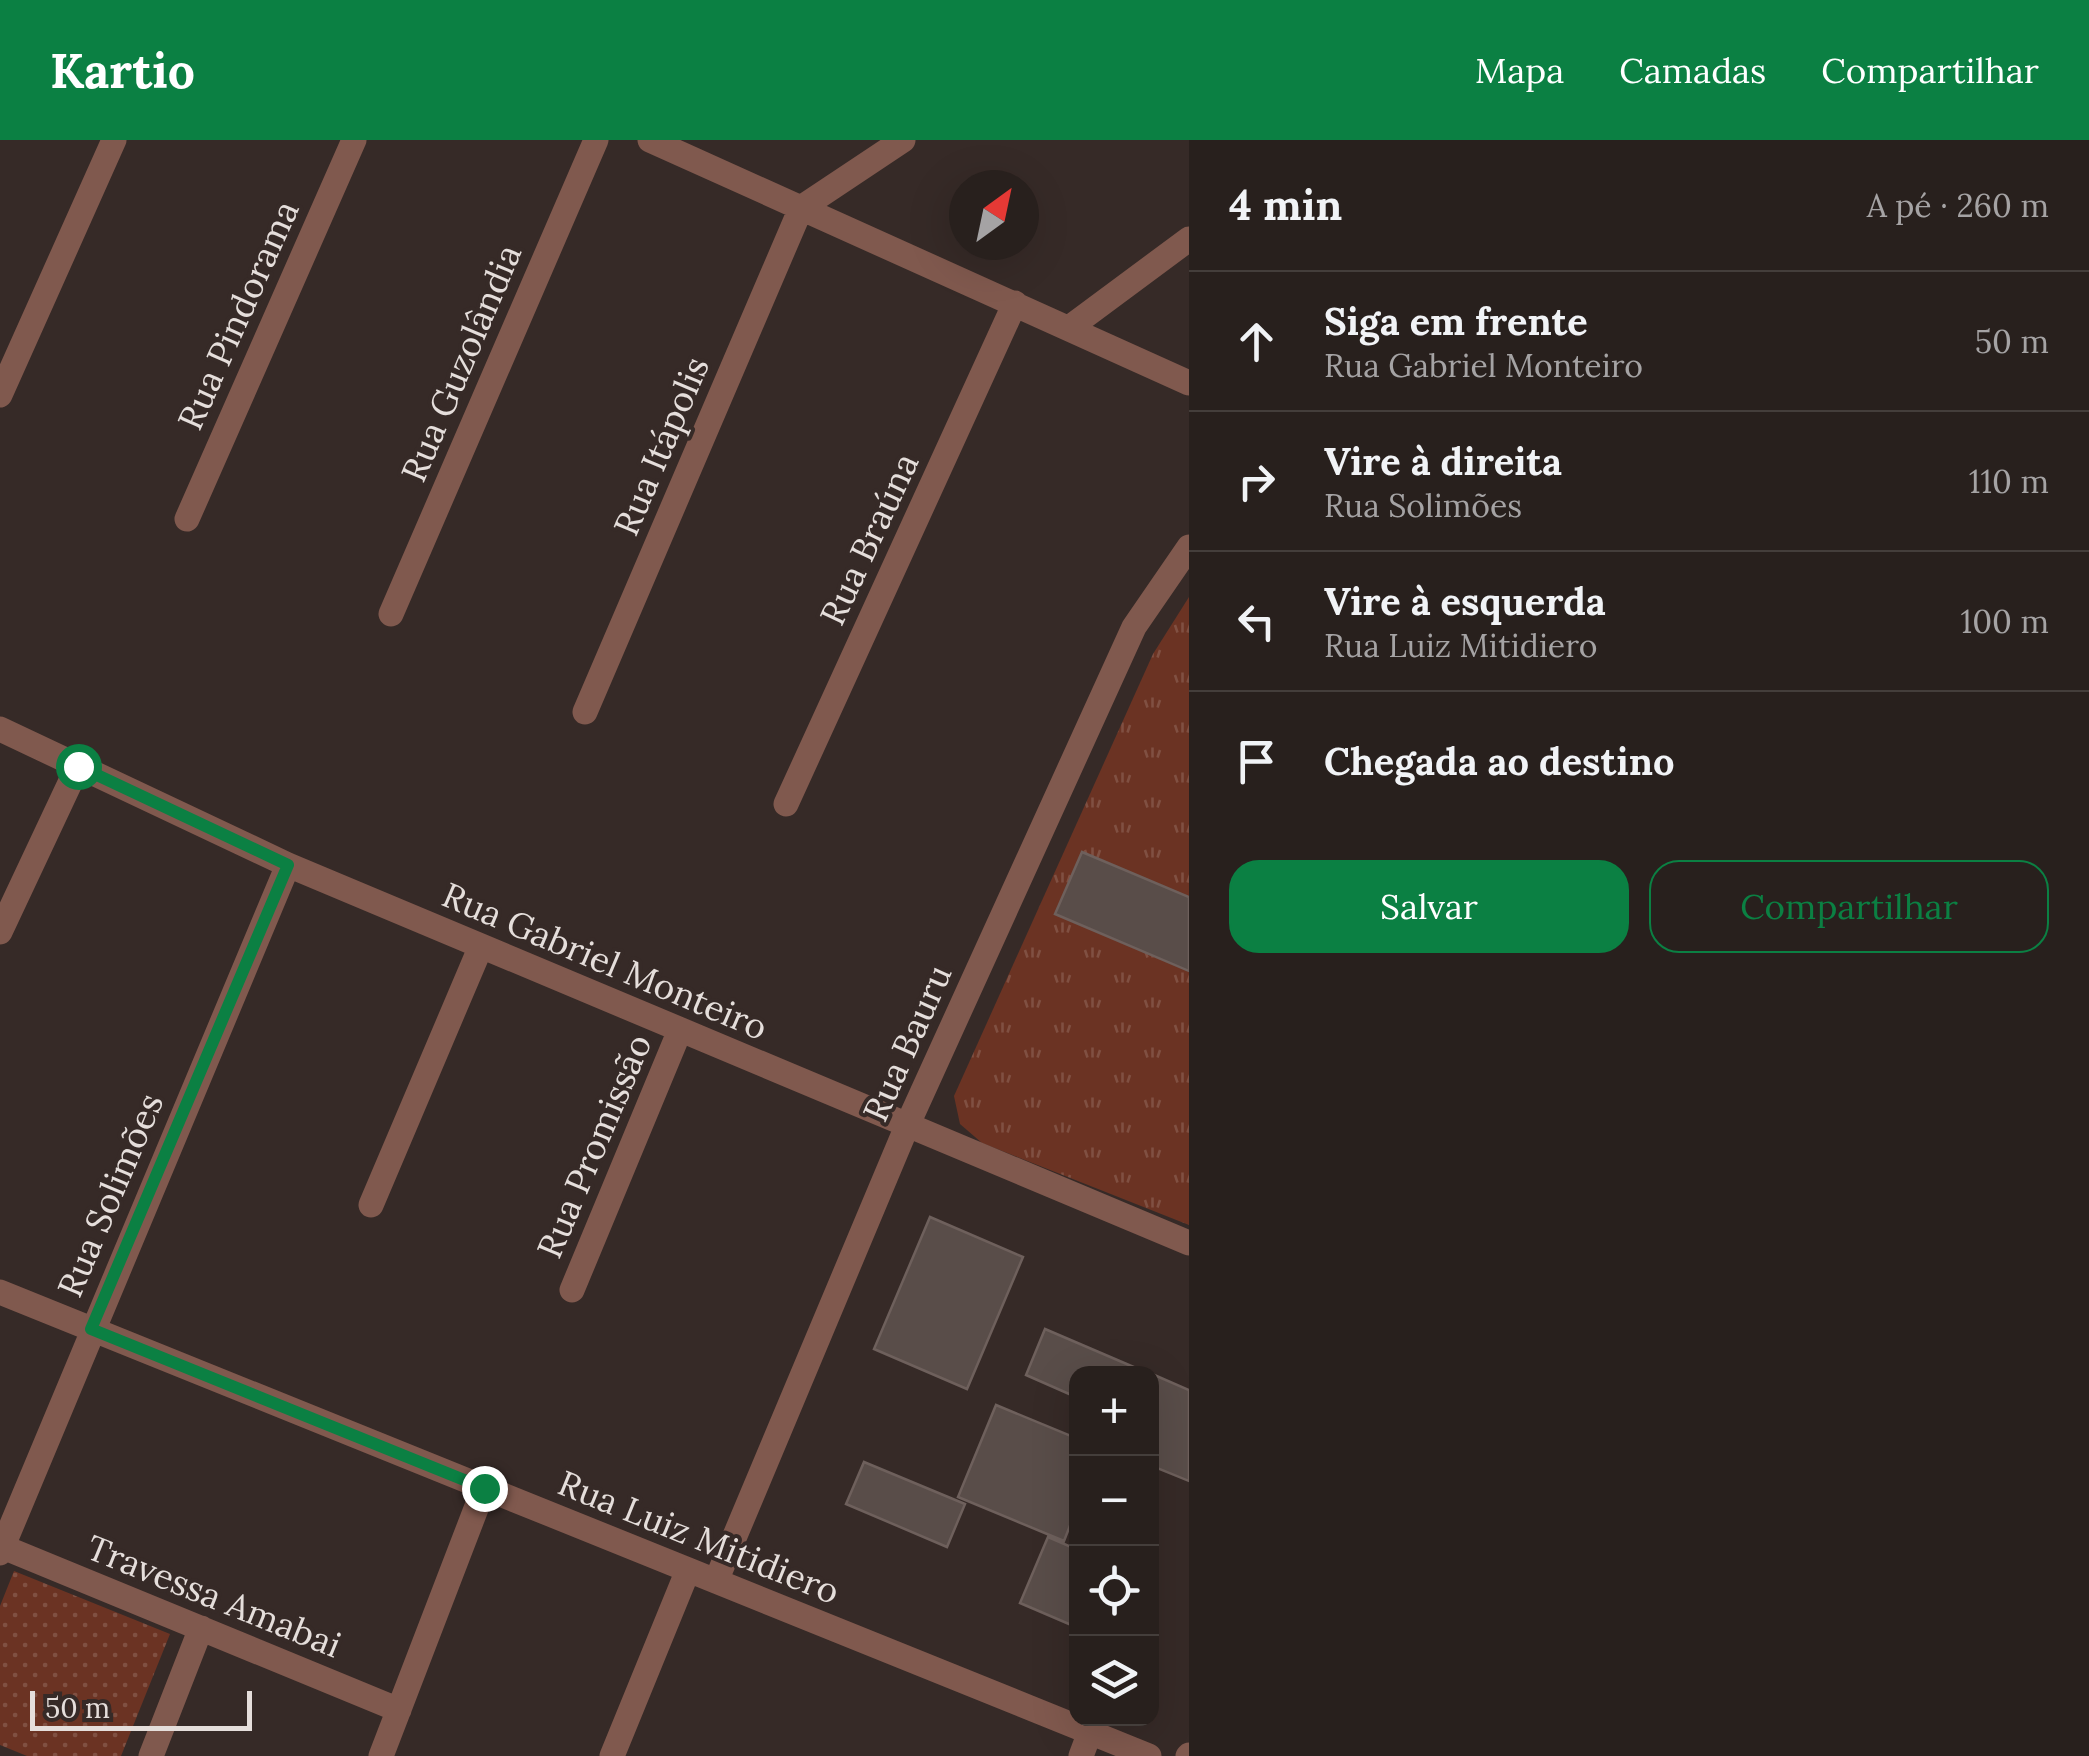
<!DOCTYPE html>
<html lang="pt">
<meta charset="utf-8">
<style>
:root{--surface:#28201d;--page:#302826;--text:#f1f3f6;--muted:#a5a3a4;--line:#443e3b;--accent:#0b8043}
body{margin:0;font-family:Lora,serif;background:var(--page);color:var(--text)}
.controls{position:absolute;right:30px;bottom:30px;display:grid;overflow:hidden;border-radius:20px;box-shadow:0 10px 40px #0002}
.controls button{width:90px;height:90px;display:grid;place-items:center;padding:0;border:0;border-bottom:2px solid var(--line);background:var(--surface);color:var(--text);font:50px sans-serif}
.compass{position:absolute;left:949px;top:30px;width:90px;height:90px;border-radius:50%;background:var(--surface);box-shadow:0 10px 40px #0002;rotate:33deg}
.scale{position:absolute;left:30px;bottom:25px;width:222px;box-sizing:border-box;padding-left:10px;border:5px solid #e5dedb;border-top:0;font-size:28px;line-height:35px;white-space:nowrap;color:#e5dedb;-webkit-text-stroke:8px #362a27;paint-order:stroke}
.stop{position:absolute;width:30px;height:30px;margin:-22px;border:8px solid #0b8043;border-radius:50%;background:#fff}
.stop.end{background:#0b8043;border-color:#fff;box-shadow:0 2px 10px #0008}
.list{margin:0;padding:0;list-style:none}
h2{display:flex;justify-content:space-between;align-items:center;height:130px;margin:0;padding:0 40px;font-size:42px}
h2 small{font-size:32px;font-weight:400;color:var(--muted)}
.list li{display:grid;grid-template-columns:65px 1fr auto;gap:30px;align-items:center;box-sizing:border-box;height:140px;padding:0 40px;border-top:2px solid var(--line)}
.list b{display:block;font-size:38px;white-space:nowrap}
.list p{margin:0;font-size:32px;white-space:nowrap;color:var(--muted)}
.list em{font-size:32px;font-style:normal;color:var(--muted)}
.actions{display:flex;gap:20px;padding:30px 40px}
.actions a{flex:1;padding:22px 0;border:2px solid var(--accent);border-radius:30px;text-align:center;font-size:35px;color:var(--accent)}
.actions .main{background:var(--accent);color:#fff}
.icon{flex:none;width:55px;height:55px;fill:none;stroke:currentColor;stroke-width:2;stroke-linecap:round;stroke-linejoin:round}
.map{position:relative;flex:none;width:1189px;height:1616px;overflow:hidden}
header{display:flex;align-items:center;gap:60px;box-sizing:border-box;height:140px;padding:0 50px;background:var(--accent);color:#fff}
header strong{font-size:48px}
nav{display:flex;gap:55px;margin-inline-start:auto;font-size:35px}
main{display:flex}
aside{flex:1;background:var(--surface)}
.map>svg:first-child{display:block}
.grass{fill:url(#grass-tufts)}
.park{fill:url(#park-dots)}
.building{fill:#594d49;stroke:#6e605c;stroke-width:2.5}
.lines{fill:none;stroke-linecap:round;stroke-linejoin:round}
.street{stroke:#80594e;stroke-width:25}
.route{stroke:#0b8043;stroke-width:12}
.labels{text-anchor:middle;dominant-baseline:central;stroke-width:8;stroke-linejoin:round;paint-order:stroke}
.street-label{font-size:35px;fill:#e5dedb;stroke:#362a27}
</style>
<header>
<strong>Kartio</strong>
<nav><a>Mapa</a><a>Camadas</a><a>Compartilhar</a></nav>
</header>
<main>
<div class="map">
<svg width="1189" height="1616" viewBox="0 0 1189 1616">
<defs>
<pattern id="grass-tufts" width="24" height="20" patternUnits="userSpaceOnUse" patternTransform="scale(2.5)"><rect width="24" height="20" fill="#6b3323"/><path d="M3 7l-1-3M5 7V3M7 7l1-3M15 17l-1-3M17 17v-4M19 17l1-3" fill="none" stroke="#805042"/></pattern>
<pattern id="park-dots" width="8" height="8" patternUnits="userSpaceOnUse" patternTransform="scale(2.5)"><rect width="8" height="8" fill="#6b3323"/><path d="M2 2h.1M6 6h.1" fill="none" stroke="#805042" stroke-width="1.8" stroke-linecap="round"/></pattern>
</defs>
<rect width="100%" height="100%" fill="#362a27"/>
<!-- grass -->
<path class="grass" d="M 1189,457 L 1189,1085 L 982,1003 L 960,984 L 954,956 L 1153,514 Z"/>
<!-- park -->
<path class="park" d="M 14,1431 L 170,1494 L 121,1616 L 27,1616 L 0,1605 L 0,1466 Z"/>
<!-- building -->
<path class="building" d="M 1082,712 L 1189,757 L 1189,831 L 1055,774 Z
M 930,1077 L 1023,1117 L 967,1249 L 874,1209 Z
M 1045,1189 L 1150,1234 L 1076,1234 L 1076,1257 L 1026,1235 Z
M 1152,1234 L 1189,1250 L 1189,1341 L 1152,1326 Z
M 996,1265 L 1076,1298 L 1076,1370 L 1064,1401 L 958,1357 Z
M 864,1322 L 965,1364 L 947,1407 L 846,1364 Z
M 1048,1397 L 1076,1409 L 1076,1487 L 1020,1463 Z"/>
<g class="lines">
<!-- street -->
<path class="street" d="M 650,0 L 1189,243
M 1069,188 L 1189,99
M 0,255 L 114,0
M 187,379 L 354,0
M 391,474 L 596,0
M 585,572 L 801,68 L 903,0
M 0,589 L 288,725 L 1189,1103
M 786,664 L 1015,163
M 0,792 L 78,626
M 371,1065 L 481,806
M 572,1150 L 680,890
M 0,1152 L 1149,1616
M 3,1407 L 399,1570
M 0,1413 L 288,725
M 716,1441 L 907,986 L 1134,487 L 1189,407
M 151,1616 L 201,1488
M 381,1616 L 484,1348
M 612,1616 L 688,1430
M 1081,1616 L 1090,1592
M 1188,1616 L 1189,1615"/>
</g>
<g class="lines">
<!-- route -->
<path class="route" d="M 78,626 L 288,725 L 91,1189 L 484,1348"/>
</g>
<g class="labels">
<!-- street labels -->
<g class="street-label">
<text transform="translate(238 175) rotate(-66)">Rua Pindorama</text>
<text transform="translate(461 223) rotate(-67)">Rua Guzolândia</text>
<text transform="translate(661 306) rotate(-67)">Rua Itápolis</text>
<text transform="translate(869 399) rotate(-65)">Rua Braúna</text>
<text transform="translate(605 821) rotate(23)">Rua Gabriel Monteiro</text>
<text transform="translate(907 903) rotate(-66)">Rua Bauru</text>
<text transform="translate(594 1006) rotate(-67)">Rua Promissão</text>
<text transform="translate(110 1055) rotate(-67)">Rua Solimões</text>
<text transform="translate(699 1397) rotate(22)">Rua Luiz Mitidiero</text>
<text transform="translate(214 1456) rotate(22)">Travessa Amabai</text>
</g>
</g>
</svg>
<div class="controls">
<button>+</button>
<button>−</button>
<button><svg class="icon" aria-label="locate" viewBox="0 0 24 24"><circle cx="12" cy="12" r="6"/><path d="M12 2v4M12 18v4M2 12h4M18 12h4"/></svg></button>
<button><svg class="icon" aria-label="layers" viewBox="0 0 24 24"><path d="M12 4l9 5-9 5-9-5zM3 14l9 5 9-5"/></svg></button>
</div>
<svg class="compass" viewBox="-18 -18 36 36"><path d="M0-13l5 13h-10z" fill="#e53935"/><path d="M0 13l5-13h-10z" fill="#a5a3a4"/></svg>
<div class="scale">50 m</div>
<div class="stop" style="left:78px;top:626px"></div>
<div class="stop end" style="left:484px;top:1348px"></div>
</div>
<aside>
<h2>4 min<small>A pé · 260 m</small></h2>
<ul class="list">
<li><svg class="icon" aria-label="ahead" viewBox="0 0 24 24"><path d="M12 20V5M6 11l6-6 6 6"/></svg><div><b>Siga em frente</b><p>Rua Gabriel Monteiro</p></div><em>50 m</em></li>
<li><svg class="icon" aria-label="right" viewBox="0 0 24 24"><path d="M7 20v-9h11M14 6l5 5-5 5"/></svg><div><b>Vire à direita</b><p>Rua Solimões</p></div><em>110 m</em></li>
<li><svg class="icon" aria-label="left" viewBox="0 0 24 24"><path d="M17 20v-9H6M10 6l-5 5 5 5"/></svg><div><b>Vire à esquerda</b><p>Rua Luiz Mitidiero</p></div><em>100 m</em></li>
<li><svg class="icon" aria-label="arrive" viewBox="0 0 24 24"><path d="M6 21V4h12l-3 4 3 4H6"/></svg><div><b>Chegada ao destino</b></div></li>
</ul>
<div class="actions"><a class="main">Salvar</a><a>Compartilhar</a></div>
</aside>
</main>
